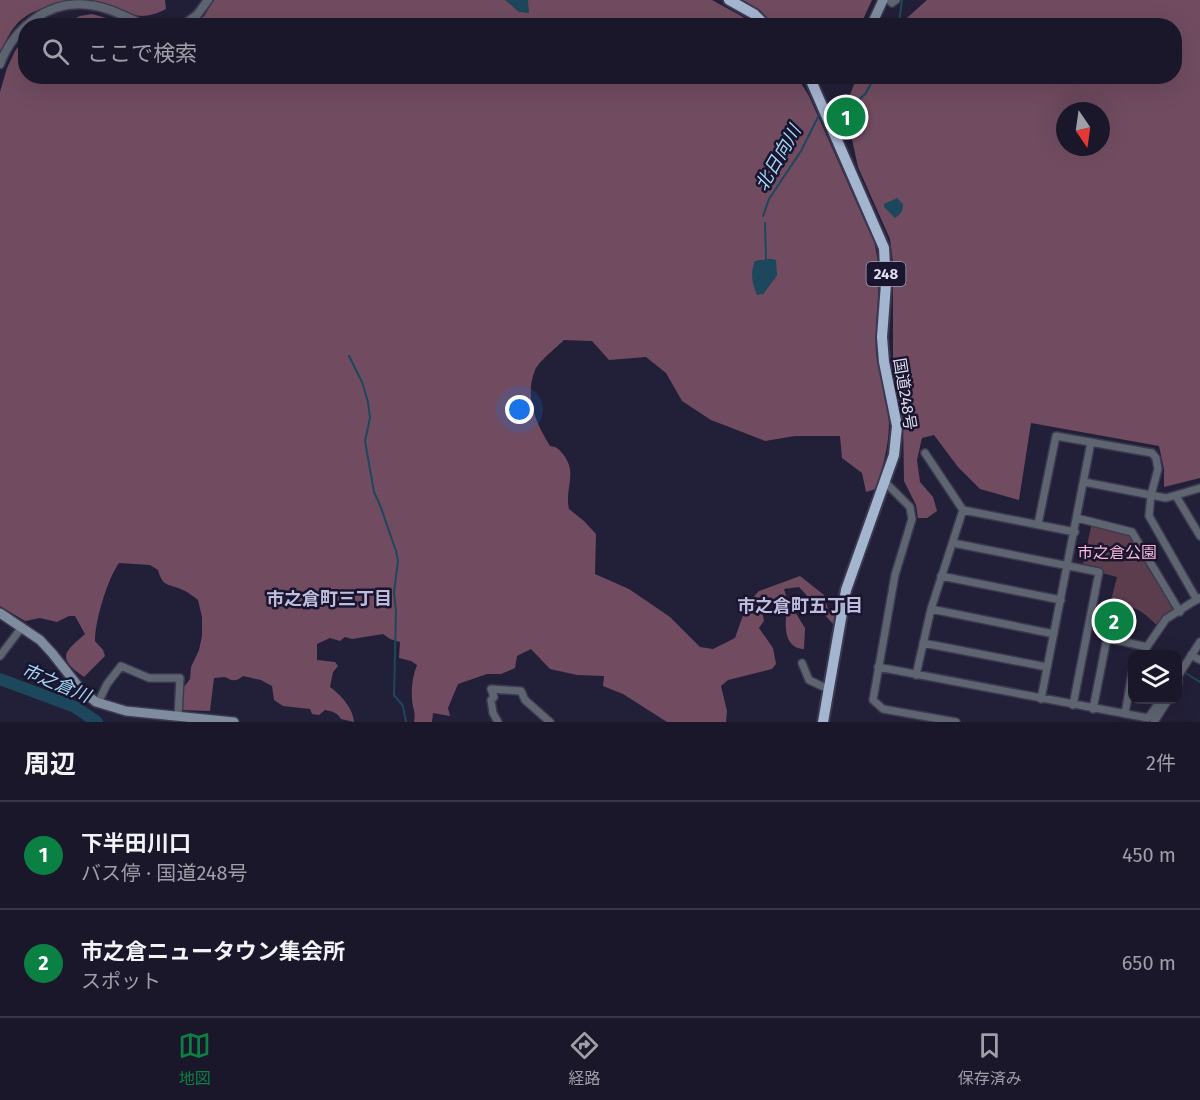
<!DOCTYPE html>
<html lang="ja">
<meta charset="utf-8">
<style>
:root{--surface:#1a172a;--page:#272436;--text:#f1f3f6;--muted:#9f9fa8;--line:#383647;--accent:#0b8043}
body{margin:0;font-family:"Fira Sans","Noto Sans JP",sans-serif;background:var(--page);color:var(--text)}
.controls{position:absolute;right:18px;bottom:18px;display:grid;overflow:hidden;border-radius:12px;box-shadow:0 6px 24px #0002}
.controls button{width:54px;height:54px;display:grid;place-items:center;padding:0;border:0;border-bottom:2px solid var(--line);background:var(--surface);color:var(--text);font:30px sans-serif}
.compass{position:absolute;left:1056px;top:102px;width:54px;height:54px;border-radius:50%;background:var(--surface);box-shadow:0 6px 24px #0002;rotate:167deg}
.you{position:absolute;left:520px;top:410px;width:21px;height:21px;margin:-15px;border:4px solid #fff;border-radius:50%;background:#1a73e8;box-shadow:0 0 0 9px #1a73e833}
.badge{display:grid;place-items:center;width:39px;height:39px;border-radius:50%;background:var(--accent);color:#fff;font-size:20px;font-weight:700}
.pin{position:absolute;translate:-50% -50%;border:3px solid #fff;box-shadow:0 2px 6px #0006}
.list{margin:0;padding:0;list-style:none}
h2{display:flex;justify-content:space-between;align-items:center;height:78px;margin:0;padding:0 24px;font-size:26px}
h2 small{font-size:20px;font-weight:400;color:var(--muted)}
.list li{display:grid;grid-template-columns:39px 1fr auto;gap:18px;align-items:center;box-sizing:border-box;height:108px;padding:0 24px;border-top:2px solid var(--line)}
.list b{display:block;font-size:22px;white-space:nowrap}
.list p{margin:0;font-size:20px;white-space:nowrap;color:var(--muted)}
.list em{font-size:20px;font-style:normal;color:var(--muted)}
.icon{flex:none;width:33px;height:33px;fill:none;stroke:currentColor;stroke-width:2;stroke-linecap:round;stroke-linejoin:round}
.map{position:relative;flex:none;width:1200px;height:722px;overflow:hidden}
.search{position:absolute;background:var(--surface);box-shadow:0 6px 24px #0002;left:18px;right:18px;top:18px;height:66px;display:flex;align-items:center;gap:15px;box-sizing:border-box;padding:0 21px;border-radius:24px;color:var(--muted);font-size:22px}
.sheet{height:294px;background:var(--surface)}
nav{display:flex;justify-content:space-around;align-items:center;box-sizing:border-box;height:84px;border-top:2px solid var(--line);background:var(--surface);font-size:16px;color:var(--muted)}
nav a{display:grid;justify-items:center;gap:3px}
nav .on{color:var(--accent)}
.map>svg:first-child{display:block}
.green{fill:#5b3d4d}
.forest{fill:#714c60;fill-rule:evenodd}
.water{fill:#1d475c}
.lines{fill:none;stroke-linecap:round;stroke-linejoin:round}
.stream{stroke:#1d475c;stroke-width:2}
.river{stroke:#1d475c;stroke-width:12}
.minor-casing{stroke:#3c3951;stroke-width:10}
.tertiary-casing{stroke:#3c3951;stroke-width:11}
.secondary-casing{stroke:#3c3951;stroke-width:12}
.trunk-casing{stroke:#3c3951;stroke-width:14}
.minor{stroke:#5e6571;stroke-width:7}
.tertiary{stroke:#5e6571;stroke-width:8}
.secondary{stroke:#7f8b9e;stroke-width:9}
.trunk{stroke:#a4b5d0;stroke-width:10}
.labels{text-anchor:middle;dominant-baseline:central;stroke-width:5;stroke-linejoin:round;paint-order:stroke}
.shield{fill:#19152e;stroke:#a3a0b4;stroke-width:1.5}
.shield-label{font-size:15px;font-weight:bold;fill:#dedcee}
.street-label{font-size:16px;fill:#dedcee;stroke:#19152e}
.park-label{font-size:16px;fill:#f8b6d9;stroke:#19152e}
.water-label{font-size:18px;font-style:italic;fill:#a2d9f8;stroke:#19152e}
.neighbourhood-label{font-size:18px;font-weight:bold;fill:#bfbcdd;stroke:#19152e}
</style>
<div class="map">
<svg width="1200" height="722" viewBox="0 0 1200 722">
<rect width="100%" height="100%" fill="#221f38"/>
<!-- green -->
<path class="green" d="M 1092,522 L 1132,532 L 1180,612 L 1160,628 C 1140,610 1137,604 1109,608 L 1117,577 L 1102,573 L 1102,569 L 1083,564 Z"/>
<!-- forest -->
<path class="forest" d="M 0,0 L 165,0 L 166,9 C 135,25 128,9 99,3 C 74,0 34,4 16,25 C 9,33 5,43 0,53 Z
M 214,0 L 505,0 L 528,13 L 528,0 L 712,0 L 743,17 L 753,25 L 192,26 L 204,16 Z
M 738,0 L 872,0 L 860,26 L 772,25 Z
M 927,0 L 1200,0 L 1200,478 L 1164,487 L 1164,469 L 1159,446 L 1031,423 L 1019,500 L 980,489 L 958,467 L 934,435 L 922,438 L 917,460 L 920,482 L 933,497 L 937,511 L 927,518 L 918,518 L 916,505 L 904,481 L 903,418 L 893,359 L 893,263 L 890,239 L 858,167 L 845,107 L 857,77 L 1174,76 L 1174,26 L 899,25 ZM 1065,111 L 1101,111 L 1101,147 L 1065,147 Z
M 92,14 L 106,18 L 106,25 L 61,25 L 80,16 Z
M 25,38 L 26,76 L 797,77 L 809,96 L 874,242 C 884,279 874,315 876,353 C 877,365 882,377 885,389 C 893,430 888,449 876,489 L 866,492 L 862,473 L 842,458 L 840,436 L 795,436 L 765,441 L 711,420 L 682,401 L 666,373 L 646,357 L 609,360 L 592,341 L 564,340 C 557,347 539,361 535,370 C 524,398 536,423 550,446 C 556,447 558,448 562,453 C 579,473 564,487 569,509 L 584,521 L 596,534 L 595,574 L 629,589 L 670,617 L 700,647 L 713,649 L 735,638 L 747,604 L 759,591 L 800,576 L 824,595 L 828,609 L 837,614 L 835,626 L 799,587 L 784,589 L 787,599 L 805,628 L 804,649 C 786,648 785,631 786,617 L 772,604 L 762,610 L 764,621 L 759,628 L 773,648 L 776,664 L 772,669 L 728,680 L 721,686 L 727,711 L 726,722 L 667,722 L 623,694 L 603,686 L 604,676 L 577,675 L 550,669 L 531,649 L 517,656 L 515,668 L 501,674 L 487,674 L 458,684 L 448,708 L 450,716 L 433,713 L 432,722 L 414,722 C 416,711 412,708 412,698 C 411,687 413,675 417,665 L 411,661 L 399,658 L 400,642 L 390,639 L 383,634 L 352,639 L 345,637 L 340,641 L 330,638 L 317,644 L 317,660 L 335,662 L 338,666 L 333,672 L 330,687 C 341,695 353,708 354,722 L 341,719 C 338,713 332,711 325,710 L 319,715 L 312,714 L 310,709 L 283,706 L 274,700 L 272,686 L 261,680 L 243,676 C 236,682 232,681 225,677 L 214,678 L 210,711 L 181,710 L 184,687 L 190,679 L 191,667 L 199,650 L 202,636 L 202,617 L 198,600 C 194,597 189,593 185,591 C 170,583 163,589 158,570 L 150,565 L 119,563 C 107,580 95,621 95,641 L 103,650 L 105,656 L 84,677 C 57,658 63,653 85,634 L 75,616 L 69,616 L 57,622 L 40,618 L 25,621 L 0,606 L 0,92 L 7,68 L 15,51 ZM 772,259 L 777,275 L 763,294 L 756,261 Z"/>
<!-- water -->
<path class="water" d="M 505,0 L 528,0 L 529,13 L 519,12 Z
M 897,198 L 903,204 C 903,211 901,214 895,218 L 884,207 L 884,204 Z
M 772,259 L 776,260 L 777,275 L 763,294 L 757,295 C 752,284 750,272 755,261 Z"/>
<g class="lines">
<!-- stream -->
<path class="stream" d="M 896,26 L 899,22 L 902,0
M 849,110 L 866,93 L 875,76
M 763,216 L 769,199 L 801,151 L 819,115
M 765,223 L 766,260
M 349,356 L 362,382 L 368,402 L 370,418 L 365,441 L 374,492 L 380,505 L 396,551 L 398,561 L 394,592 L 396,611 L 394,695 L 403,706 L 406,722
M 1184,672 L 1200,682"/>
<!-- river -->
<path class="river" d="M 0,679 L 75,707 L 97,722"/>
<!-- minor casing -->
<g class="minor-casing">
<path id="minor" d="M 889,0 L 892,3 L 896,0
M 925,453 L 963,510
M 885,482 L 910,507 L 912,519 L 895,575 L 873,700 L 883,709 L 956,722
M 1084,482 L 1166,498 L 1200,488
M 1176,496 L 1200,536
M 1077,518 L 1132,532 L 1180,612
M 1038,524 L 1056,436 L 1152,453 L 1156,458 L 1158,469 L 1151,495 L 1149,516 L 1197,600
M 953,543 L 1099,572 L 1073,705
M 941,576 L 1061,600
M 931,609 L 1054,634
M 923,643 L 1047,667
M 1142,654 L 1166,619 L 1199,598
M 1191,655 L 1200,660
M 0,656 L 22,627
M 802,663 L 809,680 L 828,689
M 878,667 L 1148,718 L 1161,700
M 916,675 L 931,609 L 963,510 L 1075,532
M 1178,676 L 1200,642
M 1178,684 L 1178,675
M 1041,699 L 1091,442
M 98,703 L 107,684 L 121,666 L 149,678 L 180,678 L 178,716
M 1093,709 L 1107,638 L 1147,647
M 1125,714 L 1132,673
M 498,722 L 493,713 L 491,700 L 494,697 L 491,689 L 521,691 L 525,700 L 550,722
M 1154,722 L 1168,700"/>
</g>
<!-- tertiary casing -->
<g class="tertiary-casing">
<path id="tertiary" d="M 182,26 L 197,15 L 208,0
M 0,64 C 14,27 49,0 89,5 C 109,7 128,18 146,26"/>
</g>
<!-- secondary casing -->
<g class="secondary-casing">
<path id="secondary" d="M 871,26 L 883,0
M 0,613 L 40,640 L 52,653 L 82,691 L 96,702 L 126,711 L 234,722"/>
</g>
<!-- trunk casing -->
<g class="trunk-casing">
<path id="trunk" d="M 729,0 L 754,14 L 766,26
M 809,76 L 884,248 L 886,284 L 882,337 L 884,362 L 897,426 L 894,455 L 846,590 L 823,722"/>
</g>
<!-- minor -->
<use href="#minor" class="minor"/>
<!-- tertiary -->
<use href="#tertiary" class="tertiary"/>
<!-- secondary -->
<use href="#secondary" class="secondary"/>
<!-- trunk -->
<use href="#trunk" class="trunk"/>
</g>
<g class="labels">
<!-- shield labels -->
<rect class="shield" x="866.5" y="262" width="39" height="24" rx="4.5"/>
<g class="shield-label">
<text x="886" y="274">248</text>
</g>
<!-- street labels -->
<g class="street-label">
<text transform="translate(905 394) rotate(81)">国道248号</text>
</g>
<!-- park labels -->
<g class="park-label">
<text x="1117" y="552">市之倉公園</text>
</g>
<!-- water labels -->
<g class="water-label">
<text transform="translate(778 158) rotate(-60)">北日向川</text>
<text transform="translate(56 683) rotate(23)">市之倉川</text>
</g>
<!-- neighbourhood labels -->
<g class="neighbourhood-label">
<text x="329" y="599">市之倉町三丁目</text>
<text x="800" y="606">市之倉町五丁目</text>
</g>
</g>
</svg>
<div class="controls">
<button><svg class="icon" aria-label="layers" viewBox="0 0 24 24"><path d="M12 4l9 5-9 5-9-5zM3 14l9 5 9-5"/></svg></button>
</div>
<svg class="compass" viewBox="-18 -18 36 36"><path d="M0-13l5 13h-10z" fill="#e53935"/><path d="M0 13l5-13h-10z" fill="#9f9fa8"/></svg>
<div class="you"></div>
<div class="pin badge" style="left:846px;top:117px">1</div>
<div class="pin badge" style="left:1114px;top:621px">2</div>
<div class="search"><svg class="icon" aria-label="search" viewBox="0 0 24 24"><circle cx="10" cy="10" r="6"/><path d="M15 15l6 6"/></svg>ここで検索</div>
</div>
<section class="sheet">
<h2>周辺<small>2件</small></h2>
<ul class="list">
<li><span class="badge">1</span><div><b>下半田川口</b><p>バス停 · 国道248号</p></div><em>450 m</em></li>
<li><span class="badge">2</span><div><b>市之倉ニュータウン集会所</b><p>スポット</p></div><em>650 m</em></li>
</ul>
</section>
<nav>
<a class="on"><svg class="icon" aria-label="map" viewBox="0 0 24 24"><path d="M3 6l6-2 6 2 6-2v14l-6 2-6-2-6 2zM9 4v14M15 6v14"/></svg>地図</a>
<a><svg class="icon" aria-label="directions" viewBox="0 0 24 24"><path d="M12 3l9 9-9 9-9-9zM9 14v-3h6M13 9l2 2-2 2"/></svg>経路</a>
<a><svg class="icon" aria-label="saved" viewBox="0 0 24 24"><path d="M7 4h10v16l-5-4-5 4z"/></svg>保存済み</a>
</nav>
